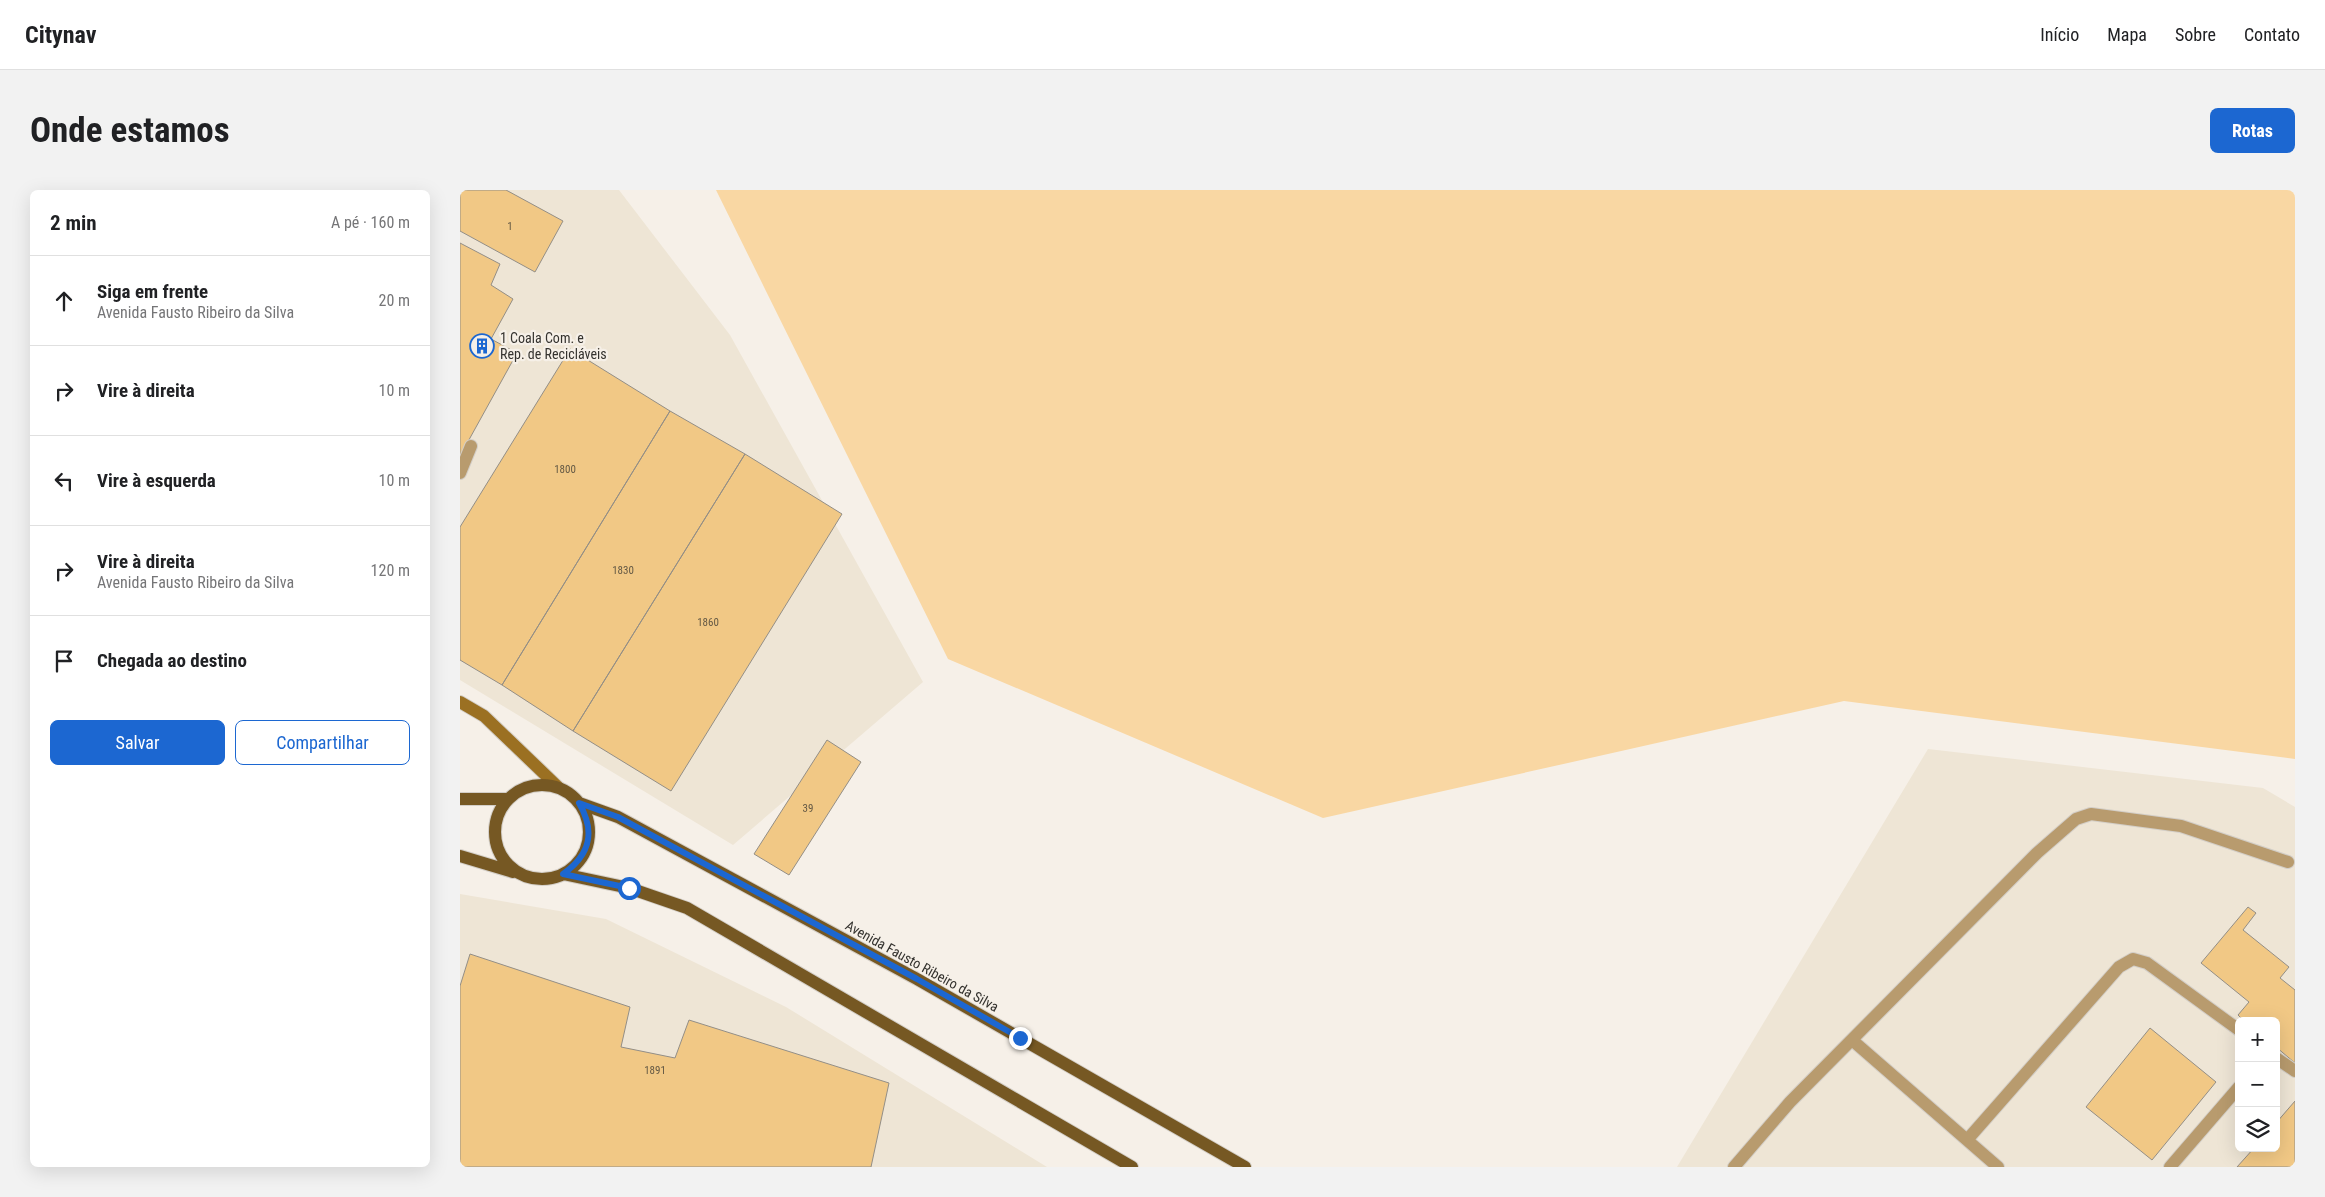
<!DOCTYPE html>
<html lang="pt">
<meta charset="utf-8">
<style>
:root{--surface:#fff;--page:#f2f2f2;--text:#202124;--muted:#757577;--line:#e0e0e0;--accent:#1c67d1}
body{margin:0;font-family:"Roboto Condensed",sans-serif;background:var(--page);color:var(--text)}
.controls{position:absolute;right:15px;bottom:15px;display:grid;overflow:hidden;border-radius:8px;box-shadow:0 5px 20px #0002}
.controls button{width:45px;height:45px;display:grid;place-items:center;padding:0;border:0;border-bottom:1px solid var(--line);background:var(--surface);color:var(--text);font:25px sans-serif}
.stop{position:absolute;width:15px;height:15px;margin:-11px;border:4px solid #1c67d1;border-radius:50%;background:#fff}
.stop.end{background:#1c67d1;border-color:#fff;box-shadow:0 1px 5px #0008}
.list{margin:0;padding:0;list-style:none}
h2{display:flex;justify-content:space-between;align-items:center;height:65px;margin:0;padding:0 20px;font-size:21px}
h2 small{font-size:16px;font-weight:400;color:var(--muted)}
.list li{display:grid;grid-template-columns:32px 1fr auto;gap:15px;align-items:center;box-sizing:border-box;height:90px;padding:0 20px;border-top:1px solid var(--line)}
.list b{display:block;font-size:19px;white-space:nowrap}
.list p{margin:0;font-size:16px;white-space:nowrap;color:var(--muted)}
.list em{font-size:16px;font-style:normal;color:var(--muted)}
.actions{display:flex;gap:10px;padding:15px 20px}
.actions a{flex:1;padding:11px 0;border:1px solid var(--accent);border-radius:8px;text-align:center;font-size:18px;color:var(--accent)}
.actions .main{background:var(--accent);color:#fff}
.icon{flex:none;width:28px;height:28px;fill:none;stroke:currentColor;stroke-width:2;stroke-linecap:round;stroke-linejoin:round}
.map{position:relative;flex:none;width:1835px;height:977px;overflow:hidden;border-radius:8px}
header{display:flex;align-items:center;gap:30px;box-sizing:border-box;height:70px;padding:0 25px;background:var(--surface);border-bottom:1px solid var(--line)}
header strong{font-size:24px}
nav{display:flex;gap:28px;margin-inline-start:auto;font-size:18px}
.intro{display:flex;align-items:center;justify-content:space-between;box-sizing:border-box;height:120px;padding:0 30px}
h1{margin:0;font-size:35px}
.button{padding:12px 22px;border-radius:8px;background:var(--accent);color:#fff;font-size:18px;font-weight:700}
main{display:flex;gap:30px;padding:0 30px}
aside{flex:1;background:var(--surface);border-radius:8px;box-shadow:0 5px 20px #0002}
.map>svg:first-child{display:block}
.built{fill:#eee5d5;fill-rule:evenodd}
.green{fill:#f9d7a3}
.building{fill:#f1c885;stroke:#938e86}
.lines{fill:none;stroke-linecap:round;stroke-linejoin:round}
.lane-casing{stroke:#d3cec7;stroke-width:14}
.secondary-casing{stroke:#d3cec7;stroke-width:14}
.primary-casing{stroke:#d3cec7;stroke-width:14}
.lane{stroke:#b89b6e;stroke-width:12}
.secondary{stroke:#9b7022;stroke-width:12}
.primary{stroke:#765823;stroke-width:12}
.route{stroke:#1c67d1;stroke-width:6}
.labels{text-anchor:middle;dominant-baseline:central;stroke-width:4.5;stroke-linejoin:round;paint-order:stroke}
.number-label{font-size:11px;fill:#635844}
.poi-label{font-size:14px;fill:#34322e;stroke:#f6f0e8;text-anchor:start}
.street-label{font-size:14px;fill:#34322e;stroke:#f6f0e8}
</style>
<header>
<strong>Citynav</strong>
<nav><a>Início</a><a>Mapa</a><a>Sobre</a><a>Contato</a></nav>
</header>
<div class="intro"><h1>Onde estamos</h1><a class="button">Rotas</a></div>
<main>
<aside>
<h2>2 min<small>A pé · 160 m</small></h2>
<ul class="list">
<li><svg class="icon" aria-label="ahead" viewBox="0 0 24 24"><path d="M12 20V5M6 11l6-6 6 6"/></svg><div><b>Siga em frente</b><p>Avenida Fausto Ribeiro da Silva</p></div><em>20 m</em></li>
<li><svg class="icon" aria-label="right" viewBox="0 0 24 24"><path d="M7 20v-9h11M14 6l5 5-5 5"/></svg><div><b>Vire à direita</b></div><em>10 m</em></li>
<li><svg class="icon" aria-label="left" viewBox="0 0 24 24"><path d="M17 20v-9H6M10 6l-5 5 5 5"/></svg><div><b>Vire à esquerda</b></div><em>10 m</em></li>
<li><svg class="icon" aria-label="right" viewBox="0 0 24 24"><path d="M7 20v-9h11M14 6l5 5-5 5"/></svg><div><b>Vire à direita</b><p>Avenida Fausto Ribeiro da Silva</p></div><em>120 m</em></li>
<li><svg class="icon" aria-label="arrive" viewBox="0 0 24 24"><path d="M6 21V4h12l-3 4 3 4H6"/></svg><div><b>Chegada ao destino</b></div></li>
</ul>
<div class="actions"><a class="main">Salvar</a><a>Compartilhar</a></div>
</aside>
<div class="map">
<svg width="1835" height="977" viewBox="0 0 1835 977">
<rect width="100%" height="100%" fill="#f6f0e8"/>
<!-- built -->
<path class="built" d="M 0,0 L 159,0 L 270,145 L 463,492 L 273,655 L 0,490 Z
M 1468,559 L 1803,598 L 1835,617 L 1835,977 L 1217,977 ZM 1779,831 L 1816,831 L 1816,958 L 1779,958 Z
M 0,704 L 146,729 L 326,817 L 587,977 L 0,977 Z"/>
<!-- green -->
<path class="green" d="M 256,0 L 1835,0 L 1835,569 L 1384,511 L 863,628 L 488,469 Z"/>
<!-- building -->
<path class="building" d="M 0,0 L 46,0 L 103,31 L 75,82 L 0,41 Z
M 0,53 L 40,74 L 31,95 L 53,109 L 31,149 L 57,163 L 0,266 Z
M 110,159 L 210,221 L 42,495 L 0,470 L 0,337 Z
M 210,221 L 285,264 L 113,541 L 42,495 Z
M 285,264 L 382,324 L 211,601 L 113,541 Z
M 367,550 L 401,572 L 329,685 L 294,664 Z
M 1788,717 L 1796,723 L 1783,740 L 1829,777 L 1820,788 L 1835,800 L 1835,873 L 1816,857 L 1816,831 L 1784,831 L 1778,825 L 1789,812 L 1741,773 Z
M 10,764 L 170,817 L 161,857 L 215,868 L 229,830 L 429,893 L 411,977 L 0,977 L 0,796 Z
M 1690,838 L 1756,892 L 1692,970 L 1626,917 Z
M 1835,911 L 1835,977 L 1777,977 L 1794,958 L 1816,958 L 1816,933 Z"/>
<g class="lines">
<!-- lane casing -->
<g class="lane-casing">
<path id="lane" d="M 0,283 L 11,256
M 1392,850 L 1538,977
M 1816,868 L 1835,881
M 1507,950 L 1659,777 L 1673,769 L 1687,773 L 1779,840
M 1274,977 L 1330,912 L 1577,663 L 1616,629 L 1631,624 L 1721,636 L 1828,672
M 1710,977 L 1779,897"/>
</g>
<!-- secondary casing -->
<g class="secondary-casing">
<path id="secondary" d="M 0,512 L 24,526 L 98,597"/>
</g>
<!-- primary casing -->
<g class="primary-casing">
<path id="primary" d="M35 642a47 47 0 1 1 94 0a47 47 0 1 1-94 0Z
M 0,609 L 47,609
M 119,613 L 158,627 L 457,789 L 785,977
M 0,666 L 53,682
M 103,684 L 169,698 L 227,718 L 672,977"/>
</g>
<!-- lane -->
<use href="#lane" class="lane"/>
<!-- secondary -->
<use href="#secondary" class="secondary"/>
<!-- primary -->
<use href="#primary" class="primary"/>
</g>
<g class="lines">
<!-- route -->
<path class="route" d="M 169,698 L 103,684 C 130,665 136,642 119,613 L 158,627 L 457,789 L 560,848"/>
</g>
<!-- icons -->
<defs>
<g id="building-ring" transform="scale(1.25)"><circle r="9.5" fill="#f6f0e8" stroke="#1c67d1" stroke-width="1.5"/><path d="M-4-6H4V6H1V3H-1V6H-4ZM-2.5-4.3h1.7v1.8h-1.7ZM.8-4.3h1.7v1.8H.8ZM-2.5-1h1.7V.8h-1.7ZM.8-1h1.7V.8H.8Z" fill="#1c67d1"/></g>
</defs>
<g fill-rule="evenodd">
<use href="#building-ring" x="22" y="156"/>
</g>
<g class="labels">
<!-- number labels -->
<g class="number-label">
<text x="50" y="36">1</text>
<text x="105" y="279">1800</text>
<text x="163" y="380">1830</text>
<text x="248" y="432">1860</text>
<text x="348" y="618">39</text>
<text x="195" y="880">1891</text>
</g>
<!-- poi labels -->
<g class="poi-label">
<text x="40" y="148">1 Coala Com. e<tspan x="40" dy="16">Rep. de Recicláveis</tspan></text>
</g>
<!-- street labels -->
<g class="street-label">
<text transform="translate(462 776) rotate(29)">Avenida Fausto Ribeiro da Silva</text>
</g>
</g>
</svg>
<div class="controls">
<button>+</button>
<button>−</button>
<button><svg class="icon" aria-label="layers" viewBox="0 0 24 24"><path d="M12 4l9 5-9 5-9-5zM3 14l9 5 9-5"/></svg></button>
</div>
<div class="stop" style="left:169px;top:698px"></div>
<div class="stop end" style="left:560px;top:848px"></div>
</div>
</main>
